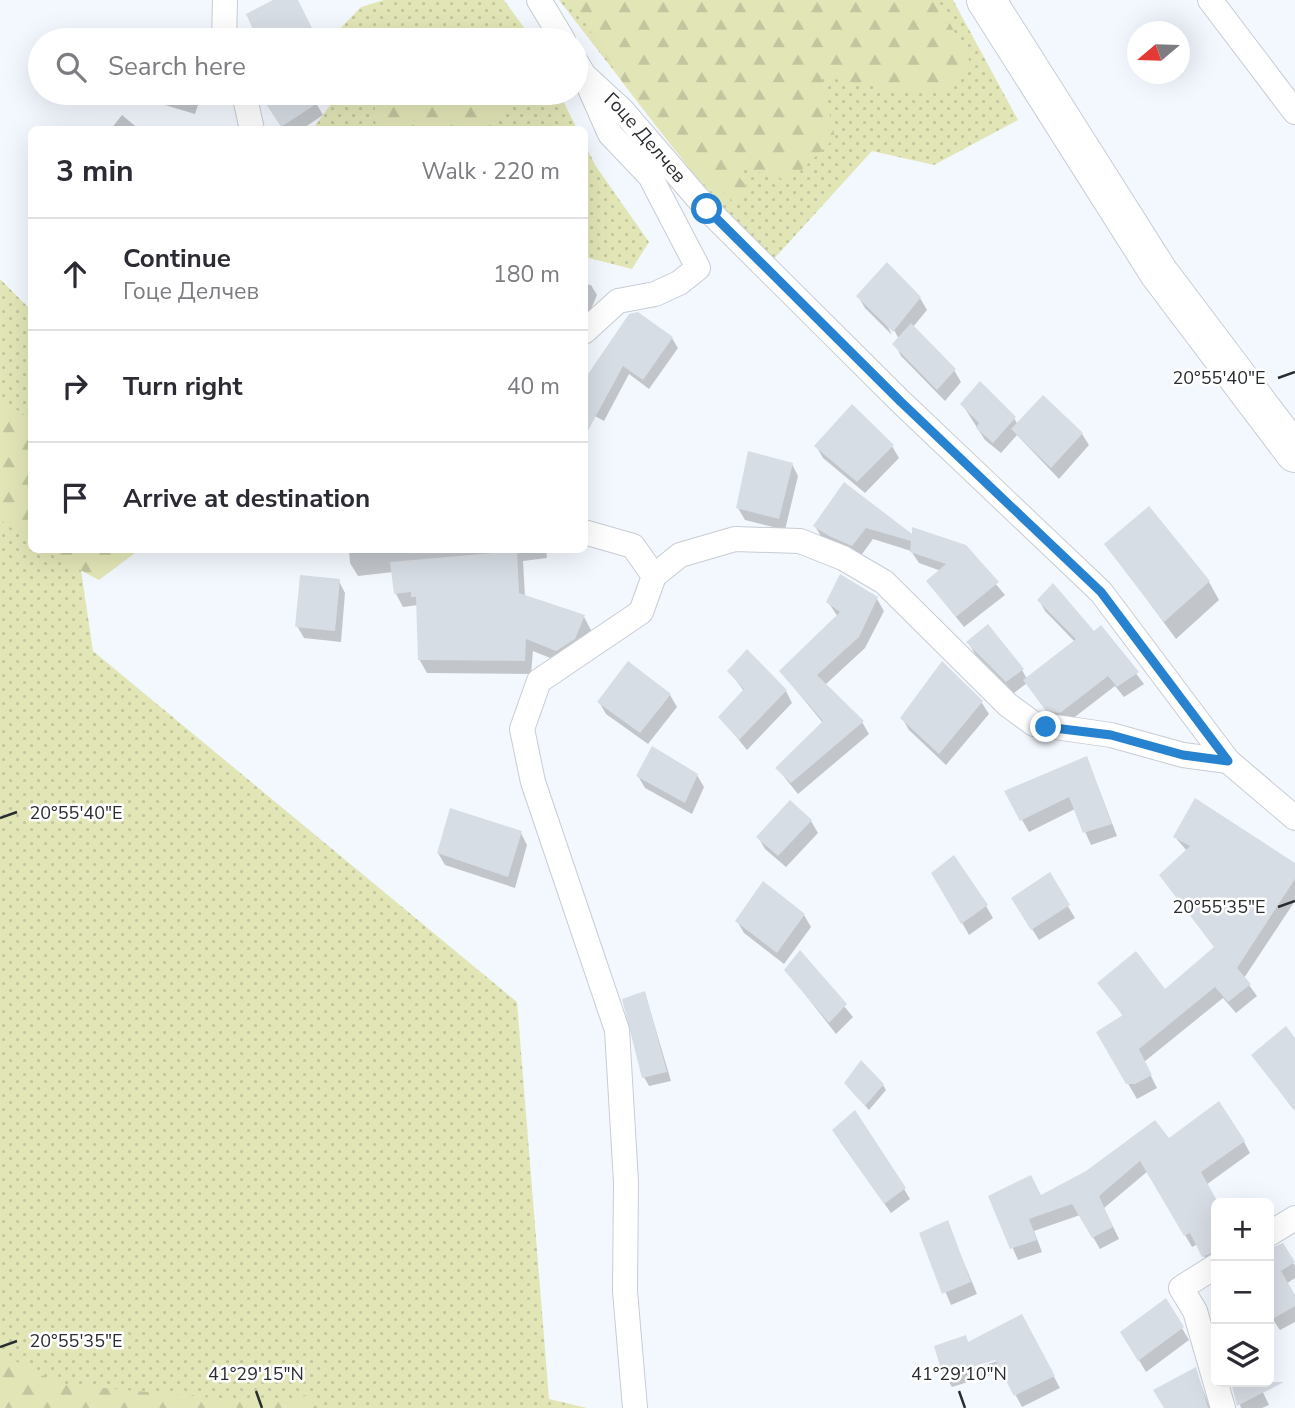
<!DOCTYPE html>
<meta charset="utf-8">
<style>
:root{--surface:#fff;--page:#f7f7f7;--text:#2b2b33;--muted:#7c7c81;--line:#e1e1e2}
body{margin:0;font-family:"Nunito Sans",sans-serif;background:var(--page);color:var(--text)}
.controls{position:absolute;right:21px;bottom:21px;display:grid;overflow:hidden;border-radius:10px;box-shadow:0 7px 28px #0002}
.controls button{width:63px;height:63px;display:grid;place-items:center;padding:0;border:0;border-bottom:2px solid var(--line);background:var(--surface);color:var(--text);font:35px sans-serif}
.compass{position:absolute;left:1127px;top:21px;width:63px;height:63px;border-radius:50%;background:var(--surface);box-shadow:0 7px 28px #0002;rotate:251deg}
.stop{position:absolute;width:21px;height:21px;margin:-16px;border:5px solid #2783d0;border-radius:50%;background:#fff}
.stop.end{background:#2783d0;border-color:#fff;box-shadow:0 2px 7px #0008}
.list{margin:0;padding:0;list-style:none}
h2{display:flex;justify-content:space-between;align-items:center;height:91px;margin:0;padding:0 28px;font-size:30px}
h2 small{font-size:23px;font-weight:400;color:var(--muted)}
.list li{display:grid;grid-template-columns:46px 1fr auto;gap:21px;align-items:center;box-sizing:border-box;height:112px;padding:0 28px;border-top:2px solid var(--line)}
.list b{display:block;font-size:26px;white-space:nowrap}
.list p{margin:0;font-size:23px;white-space:nowrap;color:var(--muted)}
.list em{font-size:23px;font-style:normal;color:var(--muted)}
.icon{flex:none;width:38px;height:38px;fill:none;stroke:currentColor;stroke-width:2;stroke-linecap:round;stroke-linejoin:round}
.map{position:relative;flex:none;width:1295px;height:1408px;overflow:hidden}
.search{position:absolute;background:var(--surface);box-shadow:0 7px 28px #0002;left:28px;top:28px;width:560px;height:77px;display:flex;align-items:center;gap:18px;box-sizing:border-box;padding:0 24px;border-radius:38px;color:var(--muted);font-size:26px}
.panel{position:absolute;background:var(--surface);box-shadow:0 7px 28px #0002;left:28px;top:126px;width:560px;height:427px;border-radius:10px}
.map>svg:first-child{display:block}
.grass{fill:url(#grass-dots)}
.forest{fill:url(#forest-firs)}
.shadow{fill:#0003}
.building{fill:#d7dde4}
.lines{fill:none;stroke-linecap:round;stroke-linejoin:round}
.street-casing{stroke:#c7cdd4;stroke-width:26}
.primary-casing{stroke:#c7cdd4;stroke-width:40}
.street{stroke:#fff;stroke-width:24}
.primary{stroke:#fff;stroke-width:38}
.route{stroke:#2783d0;stroke-width:9}
.ticks{fill:none;stroke:#2a2d30;stroke-width:2.5}
.labels{text-anchor:middle;dominant-baseline:central;stroke-width:5;stroke-linejoin:round;paint-order:stroke}
.street-label{font-size:19px;fill:#2a2d30;stroke:#fff}
.ticks-label{font-size:18px;text-anchor:middle;fill:#2a2d30;stroke:#fff;stroke-width:5;stroke-linejoin:round;paint-order:stroke}
</style>
<div class="map">
<svg width="1295" height="1408" viewBox="0 0 1295 1408">
<defs>
<pattern id="grass-dots" width="8" height="8" patternUnits="userSpaceOnUse" patternTransform="scale(1.75)"><rect width="8" height="8" fill="#e2e6b7"/><path d="M2 2h.1M6 6h.1" fill="none" stroke="#c2c69e" stroke-width="1.8" stroke-linecap="round"/></pattern>
<pattern id="forest-firs" width="22" height="20" patternUnits="userSpaceOnUse" patternTransform="scale(1.75)"><rect width="22" height="20" fill="#e2e6b7"/><path d="M5 1l3.5 6h-7zM16 11l3.5 6h-7z" fill="#c2c69e"/></pattern>
</defs>
<rect width="100%" height="100%" fill="#f3f8fe"/>
<!-- grass -->
<path class="grass" d="M 384,0 L 504,0 L 533,40 L 329,40 L 361,7 Z
M 559,0 L 953,0 L 1018,120 L 934,165 L 872,151 L 772,261 L 692,172 Z
M 327,93 L 559,93 L 577,129 L 312,130 L 331,104 Z
M 585,144 L 595,165 L 649,242 L 632,269 L 585,257 Z
M 0,279 L 31,310 L 32,550 L 78,550 L 93,651 L 517,1002 L 549,1399 L 587,1408 L 0,1408 Z"/>
<!-- forest -->
<path class="forest" d="M 571,0 L 938,0 L 972,66 L 951,90 L 886,89 L 821,76 L 835,138 L 790,181 L 726,163 L 747,186 L 735,203 L 674,149 L 623,83 Z
M 377,93 L 514,93 L 494,129 L 377,130 L 374,115 Z
M 0,399 L 31,419 L 31,542 L 0,520 Z
M 43,550 L 139,550 L 99,580 Z
M 0,1353 L 59,1384 L 260,1402 L 306,1396 L 318,1408 L 0,1408 Z"/>
<!-- shadow -->
<path class="shadow" d="M 144,93 L 202,93 L 195,114 L 148,100 Z
M 263,93 L 310,93 L 323,115 L 301,130 L 284,130 Z
M 122,115 L 140,130 L 110,130 Z
M 584,284 L 591,285 L 597,295 L 584,326 Z
M 858,296 L 920,298 L 927,310 L 913,327 L 954,370 L 961,382 L 945,401 L 901,356 L 895,344 L 899,339 L 890,323 L 887,325 L 892,335 L 865,308 Z
M 672,338 L 678,348 L 649,389 L 629,374 L 604,421 L 584,410 L 584,383 Z
M 962,404 L 1014,418 L 1018,425 L 1082,434 L 1089,445 L 1059,479 L 1017,435 L 1001,453 L 985,440 Z
M 816,446 L 892,446 L 899,458 L 865,493 L 823,458 Z
M 792,464 L 798,476 L 785,530 L 745,520 L 738,508 Z
M 845,484 L 913,537 L 965,547 L 1005,595 L 964,627 L 928,582 L 941,571 L 919,563 L 911,551 L 873,539 L 860,557 L 822,538 L 815,526 Z
M 1106,544 L 1209,582 L 1219,600 L 1176,639 Z
M 349,550 L 546,550 L 547,558 L 523,561 L 525,597 L 584,617 L 591,630 L 582,652 L 565,664 L 533,651 L 531,674 L 427,673 L 419,659 L 418,605 L 403,607 L 396,594 L 393,572 L 358,576 L 350,563 Z
M 339,581 L 345,593 L 341,642 L 304,638 L 297,626 Z
M 877,599 L 884,611 L 865,648 L 825,685 L 862,722 L 869,734 L 798,794 L 777,768 L 823,723 L 781,672 L 838,617 L 828,602 Z
M 1039,600 L 1094,634 L 1101,627 L 1144,684 L 1124,697 L 1115,686 L 1067,723 L 1054,721 L 1027,683 L 1014,693 L 975,654 L 968,642 L 1022,670 L 1027,679 L 1075,642 L 1045,611 Z
M 628,664 L 670,695 L 677,707 L 648,744 L 606,714 L 599,702 Z
M 943,664 L 982,703 L 989,714 L 946,765 L 909,730 L 902,718 Z
M 729,671 L 786,691 L 792,703 L 747,750 L 720,717 L 744,691 Z
M 1087,758 L 1117,836 L 1091,845 L 1075,809 L 1029,832 L 1006,792 Z
M 697,775 L 704,787 L 692,814 L 645,788 L 638,776 Z
M 1195,801 L 1295,865 L 1295,901 L 1244,978 L 1257,996 L 1236,1013 L 1223,998 L 1144,1062 L 1157,1088 L 1137,1099 L 1098,1032 L 1124,1017 L 1099,983 L 1165,992 L 1215,948 L 1161,875 L 1187,851 L 1175,837 Z
M 790,802 L 811,821 L 818,833 L 786,867 L 765,849 L 758,837 Z
M 521,833 L 527,845 L 515,888 L 445,865 L 438,853 Z
M 934,873 L 986,906 L 993,918 L 969,935 Z
M 1049,875 L 1075,918 L 1039,940 L 1020,910 Z
M 804,915 L 811,927 L 784,964 L 744,933 L 737,921 Z
M 800,953 L 853,1017 L 836,1034 L 786,970 Z
M 645,993 L 671,1081 L 649,1086 L 644,1077 Z
M 1295,1041 L 1295,1107 L 1293,1109 L 1253,1055 Z
M 883,1085 L 886,1090 L 869,1110 L 849,1088 Z
M 839,1140 L 904,1189 L 910,1199 L 891,1213 Z
M 1169,1141 L 1244,1142 L 1250,1153 L 1206,1185 L 1217,1203 L 1216,1265 L 1210,1268 L 1198,1244 L 1192,1247 L 1148,1171 L 1104,1208 L 1119,1239 L 1100,1249 L 1080,1215 L 1034,1231 L 1042,1252 L 1018,1260 L 990,1197 L 1041,1197 Z
M 947,1222 L 977,1294 L 951,1305 L 921,1234 Z
M 1283,1245 L 1295,1266 L 1295,1278 L 1286,1284 L 1295,1299 L 1295,1322 L 1280,1330 L 1269,1314 L 1269,1252 Z
M 1166,1301 L 1189,1340 L 1146,1372 L 1123,1333 Z
M 1028,1328 L 1060,1388 L 1022,1407 L 1003,1371 L 952,1387 L 946,1377 L 1004,1359 Z
M 1195,1369 L 1210,1408 L 1166,1408 Z
M 1233,1382 L 1258,1382 L 1269,1405 L 1262,1408 L 1241,1408 Z"/>
<!-- building -->
<path class="building" d="M 273,0 L 298,0 L 318,40 L 258,40 L 246,14 Z
M 259,93 L 333,93 L 281,127 Z
M 887,262 L 921,297 L 893,332 L 856,296 Z
M 638,312 L 673,337 L 643,380 L 623,366 L 584,438 L 584,380 L 629,314 Z
M 911,323 L 956,369 L 937,390 L 892,344 Z
M 980,381 L 1016,417 L 993,443 L 976,428 L 979,423 L 960,404 Z
M 1043,395 L 1083,433 L 1051,468 L 1011,429 Z
M 852,404 L 894,445 L 857,482 L 814,446 Z
M 748,451 L 793,463 L 779,519 L 736,508 Z
M 844,482 L 912,534 L 912,527 L 966,545 L 999,582 L 956,617 L 926,581 L 946,564 L 910,552 L 911,541 L 866,528 L 852,546 L 829,536 L 813,526 Z
M 1149,506 L 1210,581 L 1164,622 L 1104,544 Z
M 517,551 L 519,593 L 585,615 L 575,639 L 556,651 L 526,639 L 525,661 L 418,660 L 416,597 L 411,597 L 411,592 L 394,594 L 390,562 Z
M 840,574 L 878,597 L 859,637 L 817,675 L 864,721 L 791,783 L 775,768 L 823,721 L 779,671 L 840,612 L 826,602 Z
M 300,575 L 340,579 L 335,631 L 295,627 Z
M 1053,583 L 1094,631 L 1101,625 L 1139,672 L 1117,687 L 1108,676 L 1060,713 L 1046,711 L 1023,680 L 1076,639 L 1037,600 Z
M 988,624 L 1024,669 L 1006,682 L 966,642 Z
M 747,649 L 787,690 L 739,740 L 718,717 L 744,689 L 727,671 Z
M 628,661 L 671,694 L 640,733 L 597,702 Z
M 942,661 L 983,701 L 939,754 L 900,718 Z
M 652,746 L 698,774 L 685,803 L 636,776 Z
M 1087,756 L 1112,824 L 1083,833 L 1069,797 L 1020,821 L 1004,791 Z
M 1195,798 L 1295,863 L 1295,879 L 1237,968 L 1251,984 L 1228,1002 L 1215,987 L 1139,1049 L 1152,1075 L 1135,1084 L 1126,1084 L 1096,1032 L 1123,1015 L 1097,983 L 1136,951 L 1165,989 L 1214,947 L 1159,875 L 1190,846 L 1173,837 Z
M 790,800 L 812,820 L 778,856 L 756,837 Z
M 450,808 L 522,831 L 508,877 L 437,853 Z
M 954,855 L 988,905 L 961,924 L 931,873 Z
M 1050,872 L 1070,905 L 1031,930 L 1011,898 Z
M 763,881 L 805,914 L 777,953 L 735,921 Z
M 800,950 L 847,1004 L 829,1023 L 784,970 Z
M 645,991 L 667,1072 L 642,1078 L 622,999 Z
M 1286,1026 L 1295,1038 L 1295,1111 L 1251,1055 Z
M 861,1060 L 884,1084 L 865,1106 L 844,1083 Z
M 1219,1101 L 1245,1141 L 1201,1172 L 1216,1199 L 1216,1251 L 1202,1257 L 1190,1233 L 1184,1236 L 1140,1161 L 1099,1196 L 1113,1227 L 1092,1238 L 1072,1204 L 1029,1219 L 1037,1240 L 1010,1249 L 988,1196 L 1031,1175 L 1041,1195 L 1086,1171 L 1155,1120 L 1169,1138 Z
M 855,1110 L 906,1188 L 884,1204 L 832,1130 Z
M 948,1220 L 971,1282 L 942,1294 L 919,1233 Z
M 1283,1243 L 1295,1262 L 1281,1271 L 1295,1295 L 1295,1306 L 1269,1321 L 1269,1249 Z
M 1166,1298 L 1184,1327 L 1138,1361 L 1120,1332 Z
M 1022,1314 L 1055,1376 L 1014,1396 L 995,1360 L 943,1376 L 934,1346 L 966,1335 L 968,1342 Z
M 1196,1367 L 1208,1408 L 1164,1408 L 1153,1390 Z
M 1231,1382 L 1284,1382 L 1237,1406 Z"/>
<g class="lines">
<!-- street casing -->
<g class="street-casing">
<g id="street">
<path d="M 539,0 L 563,40"/>
<path d="M 1210,0 L 1295,112"/>
<path d="M 224,40 L 225,0"/>
<path id="s1" d="M 576,62 L 584,75 L 622,110 L 707,209 L 901,402 L 1101,592 L 1228,761 L 1295,818"/>
<path d="M 244,93 L 252,130"/>
<path d="M 584,332 L 618,301 L 655,294 L 679,283 L 698,268 L 650,176 L 610,134 L 587,82"/>
<path d="M 584,532 L 633,546 L 654,576 L 641,612 L 539,681 L 522,729 L 533,782 L 617,1030 L 626,1182 L 625,1291 L 635,1408"/>
<path d="M 654,576 L 680,555 L 735,539 L 800,541 L 843,558 L 884,582 L 1008,705 L 1034,724 L 1111,735 L 1183,755 L 1228,761"/>
<path d="M 1269,1234 L 1295,1218"/>
<path d="M 1216,1266 L 1181,1288 L 1195,1311 L 1223,1408"/>
</g>
</g>
<!-- primary casing -->
<g class="primary-casing">
<path id="primary" d="M 986,0 L 1159,273 L 1295,453"/>
</g>
<!-- street -->
<use href="#street" class="street"/>
<!-- primary -->
<use href="#primary" class="primary"/>
</g>
<g class="lines">
<!-- route -->
<path class="route" d="M 707,209 L 901,402 L 1101,592 L 1228,761 L 1183,755 L 1111,735 L 1046,727"/>
</g>
<!-- ticks -->
<path class="ticks" d="M 1278,378 L 1295,372M 0,818 L 17,812M 1278,907 L 1295,901M 0,1347 L 17,1341M 256,1391 L 262,1408M 959,1391 L 965,1408"/>
<g class="labels">
<!-- street labels -->
<g class="street-label">
<text stroke="none"><textPath href="#s1" startOffset="103">Гоце Делчев</textPath></text>
</g>
</g>
<g class="ticks-label">
<text x="1219" y="384">20°55'40"E</text>
<text x="76" y="819">20°55'40"E</text>
<text x="1219" y="913">20°55'35"E</text>
<text x="76" y="1347">20°55'35"E</text>
<text x="256" y="1380">41°29'15"N</text>
<text x="959" y="1380">41°29'10"N</text>
</g>
</svg>
<div class="controls">
<button>+</button>
<button>−</button>
<button><svg class="icon" aria-label="layers" viewBox="0 0 24 24"><path d="M12 4l9 5-9 5-9-5zM3 14l9 5 9-5"/></svg></button>
</div>
<svg class="compass" viewBox="-18 -18 36 36"><path d="M0-13l5 13h-10z" fill="#e53935"/><path d="M0 13l5-13h-10z" fill="#7c7c81"/></svg>
<div class="stop" style="left:707px;top:209px"></div>
<div class="stop end" style="left:1046px;top:727px"></div>
<div class="search"><svg class="icon" aria-label="search" viewBox="0 0 24 24"><circle cx="10" cy="10" r="6"/><path d="M15 15l6 6"/></svg>Search here</div>
<section class="panel">
<h2>3 min<small>Walk · 220 m</small></h2>
<ul class="list">
<li><svg class="icon" aria-label="ahead" viewBox="0 0 24 24"><path d="M12 20V5M6 11l6-6 6 6"/></svg><div><b>Continue</b><p>Гоце Делчев</p></div><em>180 m</em></li>
<li><svg class="icon" aria-label="right" viewBox="0 0 24 24"><path d="M7 20v-9h11M14 6l5 5-5 5"/></svg><div><b>Turn right</b></div><em>40 m</em></li>
<li><svg class="icon" aria-label="arrive" viewBox="0 0 24 24"><path d="M6 21V4h12l-3 4 3 4H6"/></svg><div><b>Arrive at destination</b></div></li>
</ul>
</section>
</div>
